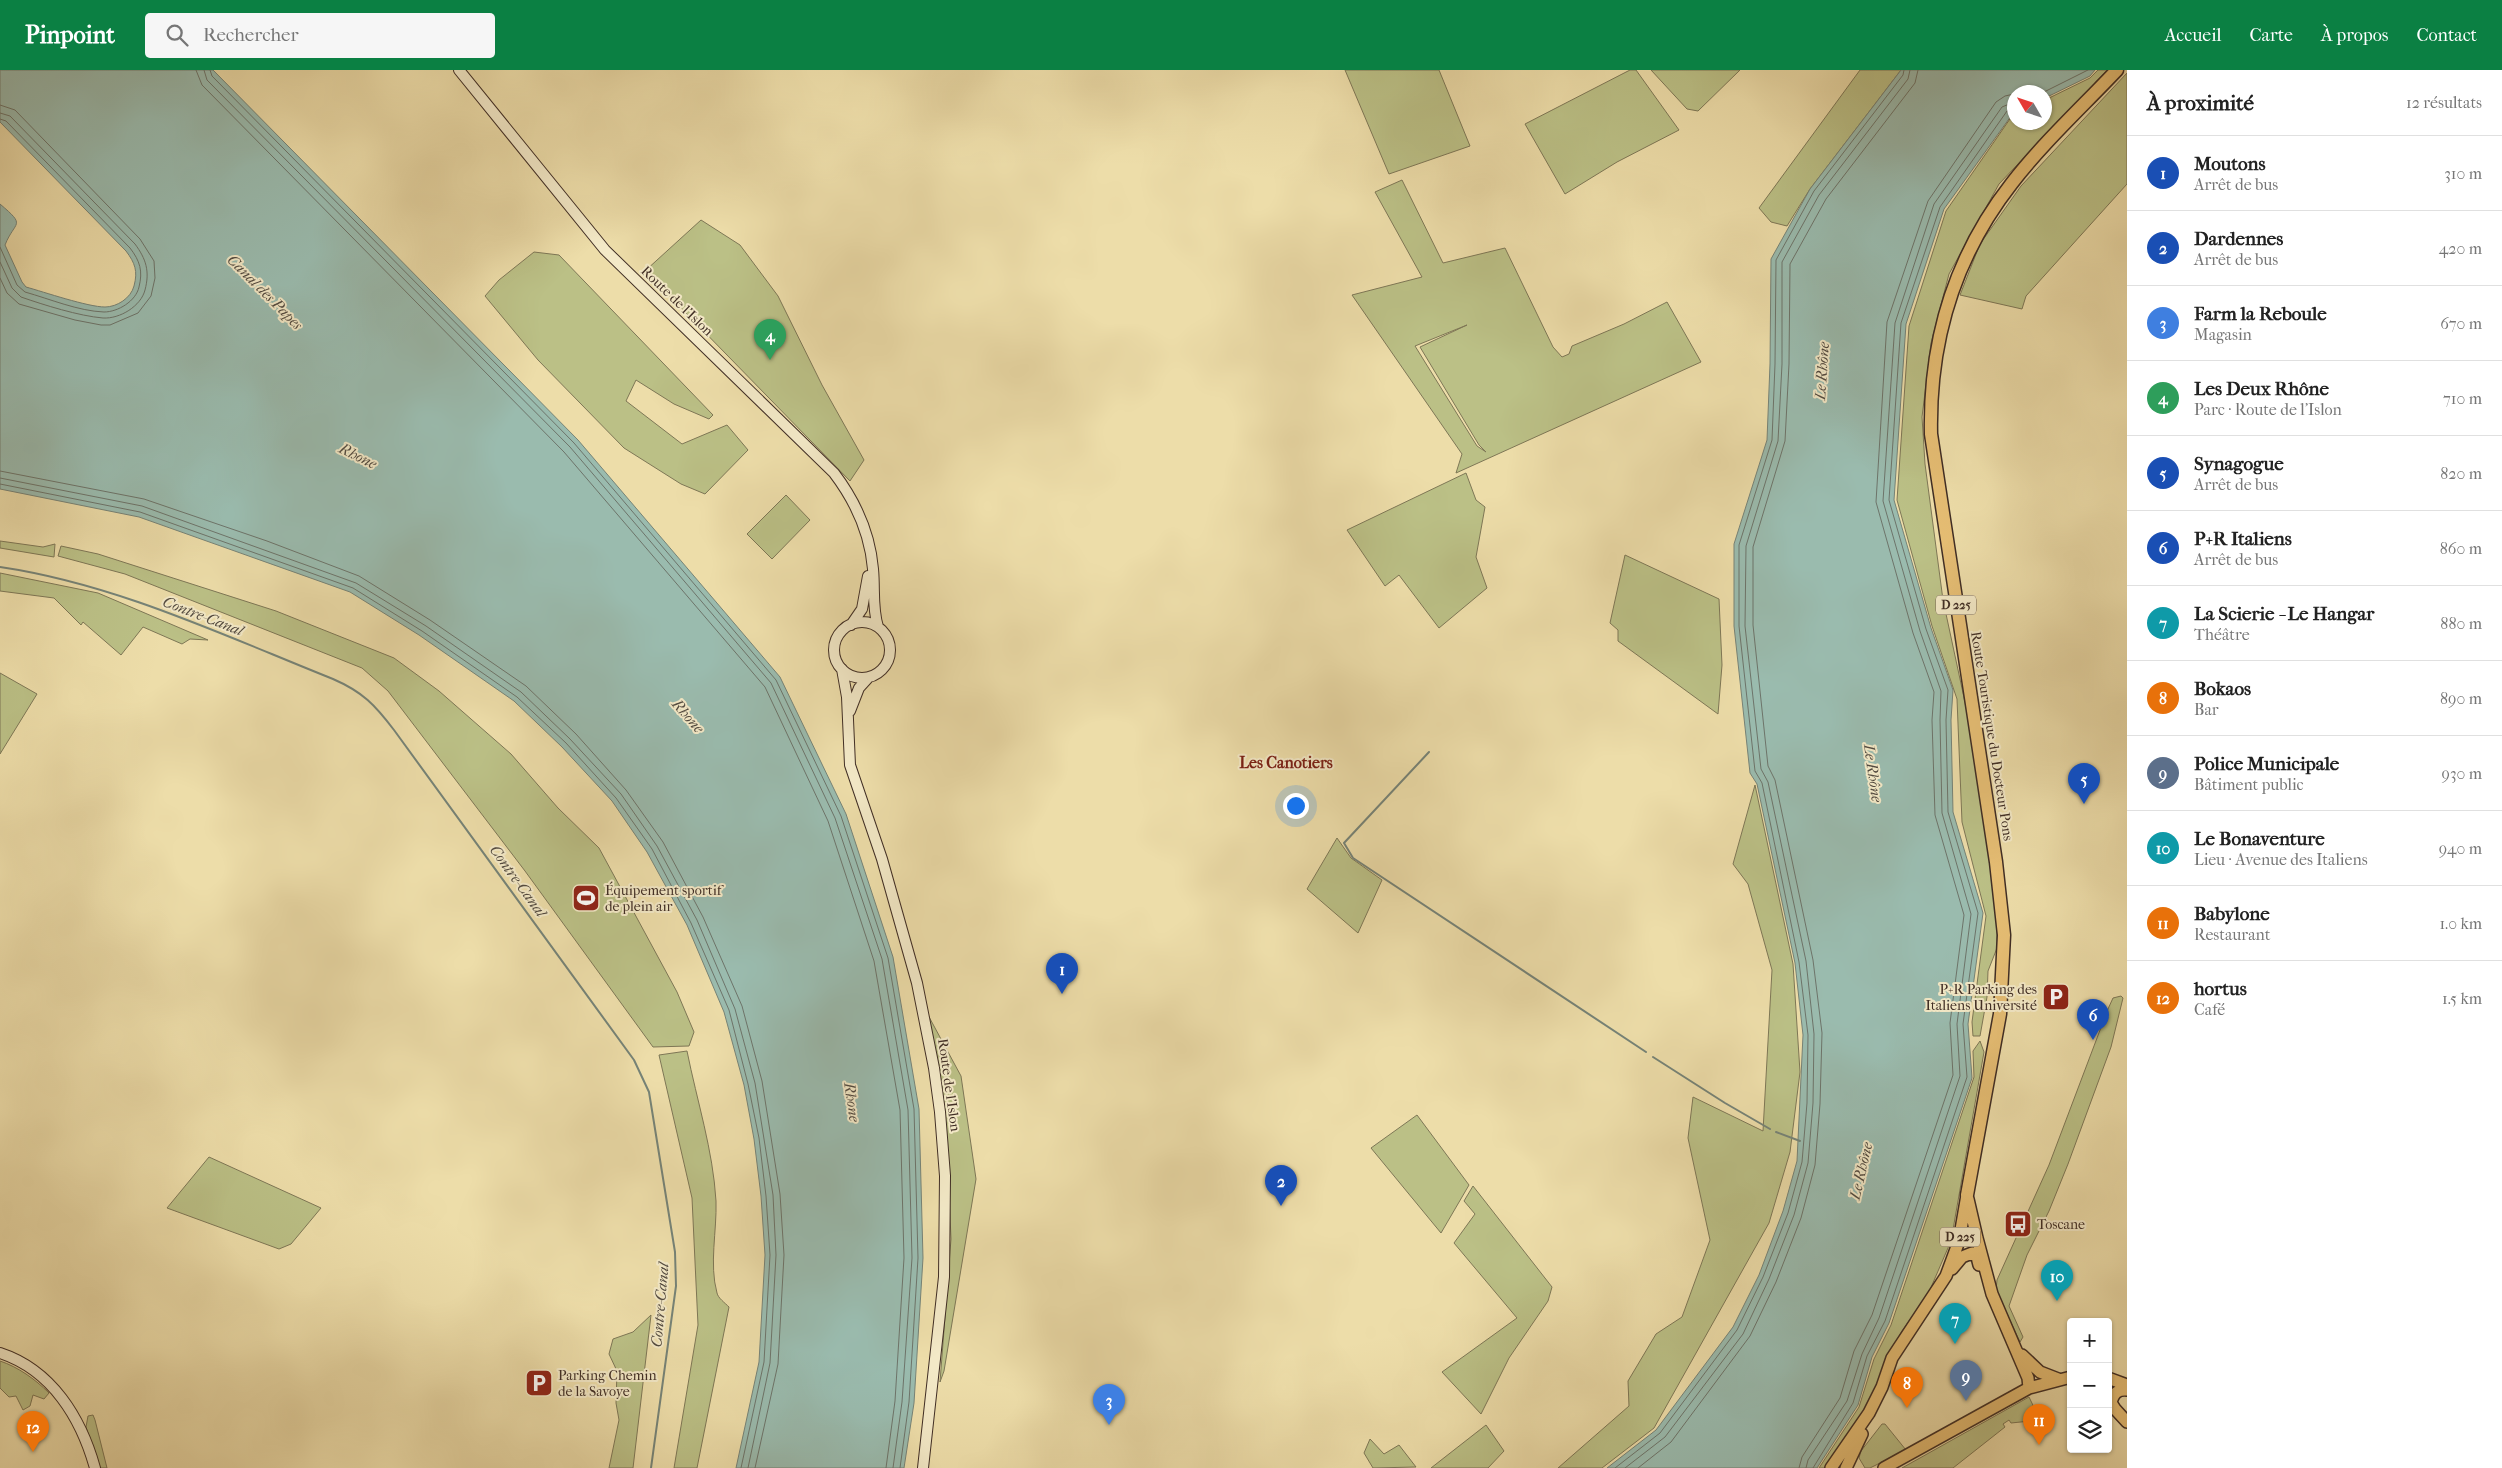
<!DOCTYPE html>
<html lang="fr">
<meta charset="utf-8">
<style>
:root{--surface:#fff;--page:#f6f6f6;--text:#222;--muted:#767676;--line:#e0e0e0;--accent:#0b8043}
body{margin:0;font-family:"IM FELL French Canon",serif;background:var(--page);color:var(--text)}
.controls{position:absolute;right:15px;bottom:15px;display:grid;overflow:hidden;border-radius:5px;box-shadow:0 1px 4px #0004}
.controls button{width:45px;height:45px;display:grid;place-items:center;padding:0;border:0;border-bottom:1px solid var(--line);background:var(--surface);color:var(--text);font:25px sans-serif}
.compass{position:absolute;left:2007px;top:15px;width:45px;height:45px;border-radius:50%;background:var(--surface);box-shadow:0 1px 4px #0004;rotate:309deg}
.you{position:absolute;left:1295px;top:735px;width:18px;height:18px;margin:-12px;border:4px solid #fff;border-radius:50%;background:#1a73e8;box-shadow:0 0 0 8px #1a73e833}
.badge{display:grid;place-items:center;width:32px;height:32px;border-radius:50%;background:var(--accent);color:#fff;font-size:16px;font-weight:700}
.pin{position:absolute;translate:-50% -41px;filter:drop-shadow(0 1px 2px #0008)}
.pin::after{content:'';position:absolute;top:26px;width:18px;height:15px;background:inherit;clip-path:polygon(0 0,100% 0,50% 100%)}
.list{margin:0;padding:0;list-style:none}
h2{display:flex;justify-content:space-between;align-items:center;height:65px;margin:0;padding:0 20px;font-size:21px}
h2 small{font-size:16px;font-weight:400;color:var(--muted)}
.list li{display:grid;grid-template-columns:32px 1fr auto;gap:15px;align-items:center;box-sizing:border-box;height:75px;padding:0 20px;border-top:1px solid var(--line)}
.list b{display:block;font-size:19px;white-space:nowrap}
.list p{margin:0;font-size:16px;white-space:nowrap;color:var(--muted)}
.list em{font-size:16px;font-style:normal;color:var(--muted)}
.icon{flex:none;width:28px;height:28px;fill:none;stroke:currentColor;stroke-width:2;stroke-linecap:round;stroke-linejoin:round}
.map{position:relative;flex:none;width:2127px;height:1398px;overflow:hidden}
header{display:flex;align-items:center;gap:30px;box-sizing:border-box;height:70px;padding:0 25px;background:var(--accent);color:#fff}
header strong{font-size:24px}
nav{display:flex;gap:28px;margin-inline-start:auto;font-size:18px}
.search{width:350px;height:45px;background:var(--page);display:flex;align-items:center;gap:12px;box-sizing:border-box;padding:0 18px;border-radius:5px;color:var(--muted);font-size:19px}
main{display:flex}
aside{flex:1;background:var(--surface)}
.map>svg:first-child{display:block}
.green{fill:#bbc086;stroke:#7e7756;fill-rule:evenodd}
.water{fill:#9abbae;stroke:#768377}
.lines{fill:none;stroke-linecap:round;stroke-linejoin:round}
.shore{stroke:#6d746a;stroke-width:1}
.stream{stroke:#768377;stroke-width:2}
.secondary-casing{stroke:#402e25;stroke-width:12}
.primary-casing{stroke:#402e25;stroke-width:14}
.highway-casing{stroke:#402e25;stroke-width:15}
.secondary{stroke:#f3e9c7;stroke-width:10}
.primary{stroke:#e6be74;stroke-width:11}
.highway{stroke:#e6be74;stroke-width:12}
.labels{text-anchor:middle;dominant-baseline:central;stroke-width:4;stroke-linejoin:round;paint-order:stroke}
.shield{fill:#f3e9c7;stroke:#766656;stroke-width:1}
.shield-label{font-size:12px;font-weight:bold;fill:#402e25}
.street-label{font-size:14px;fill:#402e25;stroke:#f3e9c7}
.poi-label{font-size:14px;fill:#402e25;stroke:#f3e9c7;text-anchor:start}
.water-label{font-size:15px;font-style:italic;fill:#524a40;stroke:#f3e9c7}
.quarter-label{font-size:16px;font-weight:bold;fill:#7a1f14;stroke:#f3e9c7}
</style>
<header>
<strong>Pinpoint</strong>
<div class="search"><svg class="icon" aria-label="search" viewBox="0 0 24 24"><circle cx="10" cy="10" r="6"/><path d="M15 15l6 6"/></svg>Rechercher</div>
<nav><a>Accueil</a><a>Carte</a><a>À propos</a><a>Contact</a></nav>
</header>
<main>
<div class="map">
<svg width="2127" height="1398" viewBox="0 0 2127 1398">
<rect width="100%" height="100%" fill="#eddda9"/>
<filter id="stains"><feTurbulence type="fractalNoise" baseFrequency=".004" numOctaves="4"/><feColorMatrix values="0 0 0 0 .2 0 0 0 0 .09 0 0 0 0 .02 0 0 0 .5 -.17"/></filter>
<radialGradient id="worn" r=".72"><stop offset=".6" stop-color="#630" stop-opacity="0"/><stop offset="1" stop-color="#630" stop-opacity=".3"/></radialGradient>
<!-- green -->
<path class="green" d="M 1345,0 L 1439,0 L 1470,76 L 1389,104 Z
M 1630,0 L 1636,0 L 1679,60 L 1617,92 L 1565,124 L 1525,54 Z
M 1651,0 L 1740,0 L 1698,41 L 1687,39 Z
M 1860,0 L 1901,0 L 1810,119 L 1787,156 L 1771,152 L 1759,138 Z
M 2098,0 L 2107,0 L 1999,114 L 1949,204 L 1931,273 L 1922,347 L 1925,394 L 1943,530 L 1969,651 L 1997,826 L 1997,878 L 1988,901 L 1987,927 L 1980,966 L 1973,966 L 1972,952 L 1986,846 L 1962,752 L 1957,629 L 1932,556 L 1897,430 L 1909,256 L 1946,141 L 2012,46 L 2014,45 L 2014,52 L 2044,52 L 2045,30 L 2090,8 Z
M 2127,3 L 2127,114 L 2026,226 L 2022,239 L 1960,225 L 1980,174 L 2021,116 Z
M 1402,110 L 1443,193 L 1505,178 L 1553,277 L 1562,287 L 1569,284 L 1572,276 L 1624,254 L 1667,232 L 1701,292 L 1456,403 L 1462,384 L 1352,225 L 1422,207 L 1375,122 ZM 1467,255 L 1420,277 L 1479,375 L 1486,382 L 1477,376 L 1415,276 Z
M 701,150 L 740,175 L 778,226 L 822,315 L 864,390 L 850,411 L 645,201 Z
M 534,182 L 559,185 L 713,345 L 709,349 L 674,334 L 636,310 L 626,331 L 682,374 L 727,355 L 748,380 L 705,424 L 681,414 L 624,378 L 538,290 L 485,226 L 499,210 Z
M 1466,403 L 1476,430 L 1485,437 L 1476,487 L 1487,518 L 1439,558 L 1399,505 L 1385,516 L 1347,460 Z
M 786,425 L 810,450 L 772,489 L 747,464 Z
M 0,471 L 43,477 L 55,474 L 54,487 L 0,478 Z
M 61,476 L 98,484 L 276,541 L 394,588 L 439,621 L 511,684 L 558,738 L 599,778 L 677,922 L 694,962 L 689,976 L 653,977 L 525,801 L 388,621 L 362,598 L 125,504 L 58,486 Z
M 1625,485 L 1719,529 L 1722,595 L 1718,644 L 1618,571 L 1618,560 L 1610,553 Z
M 0,503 L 98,523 L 208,570 L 190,569 L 182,574 L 143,557 L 121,585 L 83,552 L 81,555 L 54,528 L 0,521 Z
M 0,603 L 37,624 L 0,684 Z
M 1755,715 L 1793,894 L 1800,1002 L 1790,1082 L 1769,1153 L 1654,1358 L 1602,1398 L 1558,1398 L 1629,1336 L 1628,1311 L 1656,1264 L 1682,1247 L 1710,1170 L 1688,1068 L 1693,1027 L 1763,1061 L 1772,900 L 1748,814 L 1733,794 Z
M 1337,768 L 1351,788 L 1382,810 L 1358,863 L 1307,819 Z
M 2121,926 L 2123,928 L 2111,977 L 2068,1094 L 2049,1141 L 2027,1185 L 2009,1236 L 2023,1267 L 2020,1272 L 1996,1220 L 1997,1210 L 2049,1095 L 2108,939 L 2113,928 Z
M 928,945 L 961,1006 L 976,1109 L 944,1301 L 940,1312 L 951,1169 L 948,1099 L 941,1010 Z
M 1980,971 L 1984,982 L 1951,1171 L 1929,1222 L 1902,1261 L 1888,1286 L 1871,1334 L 1824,1398 L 1819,1398 L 1859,1337 L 1874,1289 L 1891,1255 L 1974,1007 L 1973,981 Z
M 687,981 C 697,1031 713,1080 716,1131 C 717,1161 709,1194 717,1223 C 718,1228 725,1233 729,1237 L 697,1398 L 674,1398 L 698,1255 L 692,1128 L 659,985 Z
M 1417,1045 L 1469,1115 L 1441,1163 L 1371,1078 Z
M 209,1087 L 321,1138 L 291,1174 L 279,1179 L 167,1138 Z
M 1473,1116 L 1552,1217 L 1548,1231 L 1509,1288 L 1481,1344 L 1442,1302 L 1517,1248 L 1454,1173 L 1475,1144 L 1464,1131 Z
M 651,1245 L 633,1398 L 609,1398 L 619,1350 L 616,1333 L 617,1301 L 609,1284 L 613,1269 L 633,1262 Z
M 0,1291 C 18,1297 35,1309 49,1323 L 44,1329 L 33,1325 L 30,1336 L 23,1340 L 16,1326 L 9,1327 L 0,1318 Z
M 2029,1327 L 2040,1350 L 2011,1353 L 2009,1350 L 2003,1354 L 2005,1357 L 1953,1398 L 1902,1398 Z
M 93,1345 L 95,1350 L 107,1398 L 99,1398 L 86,1357 L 88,1346 Z
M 1882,1354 L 1885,1354 L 1906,1380 L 1870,1398 L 1865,1398 L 1859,1388 L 1861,1381 Z
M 1486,1355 L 1504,1381 L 1488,1398 L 1431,1398 Z
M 1370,1369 L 1384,1384 L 1399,1375 L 1416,1397 L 1373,1398 L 1364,1383 Z"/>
<!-- water -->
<path class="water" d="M 0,0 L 213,0 L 578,370 L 780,607 L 846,744 L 893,887 L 919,1039 L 923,1188 L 914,1333 L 904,1398 L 736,1398 L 759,1292 L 765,1185 L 761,1126 L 754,1069 L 744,1015 L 724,942 L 687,855 L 647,782 L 612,731 L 562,677 L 514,631 L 419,565 L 350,522 L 139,447 L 0,419 L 0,134 C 27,157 15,150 5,175 L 22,212 L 26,217 C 44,222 88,237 105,237 C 117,237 131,228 134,216 C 138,201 135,193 126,181 L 0,52 Z
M 1901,0 L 2095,0 L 2090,6 L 2045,28 L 2044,22 L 2014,22 L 2014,42 L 1944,139 L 1906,254 L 1894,430 L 1931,558 L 1953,620 L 1951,650 L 1953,742 L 1983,843 L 1968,954 L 1972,1008 L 1889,1253 L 1872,1287 L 1858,1335 L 1817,1398 L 1607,1398 L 1656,1360 L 1733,1257 L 1759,1205 L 1783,1141 L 1797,1091 L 1803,965 L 1795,893 L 1757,714 L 1750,703 L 1734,556 L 1734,474 L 1767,370 L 1770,294 L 1771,189 L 1810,119 Z"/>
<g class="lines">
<!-- shore -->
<path class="shore" d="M 196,0 L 202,15 L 564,382 L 765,617 L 828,751 L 874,891 L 900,1040 L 904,1188 L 895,1331 L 886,1398
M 204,0 L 207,10 L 570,377 L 771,613 L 835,748 L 882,889 L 908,1040 L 912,1188 L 902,1332 L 893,1398
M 210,0 L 212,6 L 574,373 L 776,610 L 841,746 L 888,888 L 914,1039 L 918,1188 L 909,1332 L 900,1398
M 2044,22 L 2088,0
M 0,35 L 15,40 L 140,169 L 154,191 L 155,208 L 151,226 L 138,243 L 110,255 L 101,255 L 75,250 L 19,234 L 7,223 L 0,208
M 0,43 L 10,46 L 135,174 C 146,189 150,201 145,220 C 141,236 120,249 103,248 C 79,246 44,235 21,227 L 12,218 L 0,192
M 0,49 L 6,51 L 130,178 C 140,191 143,201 139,217 C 136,231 118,242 104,242 C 78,241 50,229 25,222 L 17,215 L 0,177
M 0,401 L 144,429 L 267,471 L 359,506 L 430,550 L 526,616 L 576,664 L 626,720 L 663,772 L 703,847 L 742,936 L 762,1011 L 780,1124 L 784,1185 L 778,1294 L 755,1398
M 0,408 L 142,436 L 356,513 L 426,556 L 521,622 L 570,669 L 621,724 L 657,776 L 697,850 L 735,939 L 755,1013 L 773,1125 L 776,1185 L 770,1293 L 748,1398
M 0,414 L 140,442 L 353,518 L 422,561 L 517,627 L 566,673 L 616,728 L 652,779 L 691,853 L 729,940 L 748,1014 L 759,1068 L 766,1126 L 770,1185 L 764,1292 L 741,1398
M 1615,1398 L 1660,1363 L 1737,1260 L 1763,1207 L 1788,1143 L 1802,1092 L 1807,1033 L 1808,965 L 1799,892 L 1762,713 L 1755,701 L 1739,556 L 1739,475 L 1772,370 L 1775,294 L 1776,190 L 1814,121 L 1903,5 L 1904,0
M 1625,1398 L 1665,1367 L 1743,1264 L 1769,1209 L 1794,1145 L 1808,1093 L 1813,1033 L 1814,964 L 1806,891 L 1768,712 L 1761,699 L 1745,556 L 1746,476 L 1778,371 L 1782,294 L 1782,192 L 1819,125 L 1908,9 L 1910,0
M 1638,1398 L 1671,1372 L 1750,1266 L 1776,1212 L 1801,1148 L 1815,1095 L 1820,1034 L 1822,963 L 1813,890 L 1775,710 L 1768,696 L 1753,555 L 1753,477 L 1785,371 L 1789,294 L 1790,194 L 1826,129 L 1915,13 L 1918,0
M 1799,1398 L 1802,1387 L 1840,1328 L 1854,1281 L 1872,1245 L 1953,1005 L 1950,953 L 1964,845 L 1935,745 L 1932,650 L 1934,622 L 1913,563 L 1876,432 L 1887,252 L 1928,131 L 1996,32 L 2005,26 L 2014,24
M 1806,1398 L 1808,1390 L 1847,1331 L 1862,1284 L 1879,1248 L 1960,1006 L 1957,954 L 1971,844 L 1942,743 L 1940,650 L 1941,621 L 1920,561 L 1883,431 L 1895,253 L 1934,134 L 2002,37 L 2014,32
M 1813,1398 L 1853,1333 L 1867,1286 L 1885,1251 L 1967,1007 L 1963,954 L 1978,843 L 1948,742 L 1946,650 L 1948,620 L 1926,559 L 1889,430 L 1901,253 L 1940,137 L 2007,41 L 2014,38"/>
<!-- stream -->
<path class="stream" d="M 0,497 C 116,514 225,566 333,609 C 363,622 375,635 394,660 L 634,990 L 649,1022 L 675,1182 L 676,1216 L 651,1398
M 1429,682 L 1344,773 L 1353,788 L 1646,982
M 1653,987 L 1725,1033 L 1770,1059
M 1776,1062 L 1800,1071"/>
<!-- secondary casing -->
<g class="secondary-casing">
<path id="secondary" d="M 459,0 L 605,180 L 834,403 C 856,432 870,463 873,499 C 875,520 872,537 878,557
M834 580a28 28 0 1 1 56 0a28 28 0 1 1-56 0Z
M 851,555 L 862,539 L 868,506
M 842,599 L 847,627 L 850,695 L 882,789 L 917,913 L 934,998 L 940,1042 L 945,1106 L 944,1207 L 923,1398
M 850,641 L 859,618 L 869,607
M 0,1283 C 52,1300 81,1348 95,1398"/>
</g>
<!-- primary casing -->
<g class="primary-casing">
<path id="primary" d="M 1968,1129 L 1977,1168 L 1992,1224 L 2028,1308 L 2029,1318
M 1952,1199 L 1962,1187 L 1972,1183 L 1977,1187 L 1979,1195
M 2022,1285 L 2040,1302 L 2058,1309
M 2108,1308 L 2127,1315
M 2108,1328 L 2115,1339 L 2127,1352
M 2111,1333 C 2113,1324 2117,1319 2127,1320
M 1831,1398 L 1869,1343 L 1882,1317 L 1892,1288 L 1946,1206 L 1959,1171 L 1967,1125
M 1846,1398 L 1862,1364
M 1884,1398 L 2029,1318 L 2071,1307"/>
</g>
<!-- highway casing -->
<g class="highway-casing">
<path id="highway" d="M 1967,1125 L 2000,944 L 2004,865 L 1996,792 L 1931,364 C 1929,270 1954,187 2012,113 C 2043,73 2082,37 2117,0"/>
</g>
<!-- secondary -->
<use href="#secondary" class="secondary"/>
<!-- primary -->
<use href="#primary" class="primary"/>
<!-- highway -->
<use href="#highway" class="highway"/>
</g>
<!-- icons -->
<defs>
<g id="stadium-square" transform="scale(1.4375)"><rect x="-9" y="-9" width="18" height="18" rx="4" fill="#8f2418" stroke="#f3e9c7"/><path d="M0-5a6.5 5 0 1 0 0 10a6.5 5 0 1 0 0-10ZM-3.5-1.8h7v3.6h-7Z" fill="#fff"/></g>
<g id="parking-square" transform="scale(1.4375)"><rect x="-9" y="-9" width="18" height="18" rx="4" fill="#8f2418" stroke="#f3e9c7"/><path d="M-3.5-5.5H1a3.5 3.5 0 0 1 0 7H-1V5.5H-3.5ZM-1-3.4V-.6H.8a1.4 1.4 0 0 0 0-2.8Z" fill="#fff"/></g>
<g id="bus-square" transform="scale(1.4375)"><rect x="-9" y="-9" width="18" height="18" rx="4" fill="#8f2418" stroke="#f3e9c7"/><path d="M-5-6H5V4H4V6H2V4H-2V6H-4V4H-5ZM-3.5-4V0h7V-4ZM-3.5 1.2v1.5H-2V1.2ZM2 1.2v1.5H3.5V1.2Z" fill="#fff"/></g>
</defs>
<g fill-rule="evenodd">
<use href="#stadium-square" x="586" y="828"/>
<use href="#parking-square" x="2056" y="927"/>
<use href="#bus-square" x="2018" y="1154"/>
<use href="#parking-square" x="539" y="1313"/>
</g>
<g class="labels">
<!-- shield labels -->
<g class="shield">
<rect x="1936" y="525.5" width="40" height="19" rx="4"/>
<rect x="1940" y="1157.5" width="40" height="19" rx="4"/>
</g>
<g class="shield-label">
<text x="1956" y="535">D 225</text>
<text x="1960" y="1167">D 225</text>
</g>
<!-- street labels -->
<g class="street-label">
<text transform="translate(677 231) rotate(44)">Route de l'Islon</text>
<text transform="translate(1992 666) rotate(81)">Route Touristique du Docteur Pons</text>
<text transform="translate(949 1015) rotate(82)">Route de l'Islon</text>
</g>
<!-- poi labels -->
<g class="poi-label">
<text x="605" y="820">Équipement sportif<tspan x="605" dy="16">de plein air</tspan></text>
<text x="2037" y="919" text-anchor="end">P+R Parking des<tspan x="2037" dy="16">Italiens Université</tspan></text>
<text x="2037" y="1154">Toscane</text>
<text x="558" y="1305">Parking Chemin<tspan x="558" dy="16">de la Savoye</tspan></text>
</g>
<!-- water labels -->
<g class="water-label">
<text transform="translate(265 222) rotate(45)">Canal des Papes</text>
<text transform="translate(1822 301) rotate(-86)">Le Rhône</text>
<text transform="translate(358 386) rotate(26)">Rhone</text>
<text transform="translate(203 546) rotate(21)">Contre-Canal</text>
<text transform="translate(688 646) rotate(49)">Rhone</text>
<text transform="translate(1873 703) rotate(82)">Le Rhône</text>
<text transform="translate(518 811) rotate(54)">Contre-Canal</text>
<text transform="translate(852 1032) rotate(82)">Rhone</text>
<text transform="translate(1861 1101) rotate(-77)">Le Rhône</text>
<text transform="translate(660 1235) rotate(-85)">Contre-Canal</text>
</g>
<!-- quarter labels -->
<g class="quarter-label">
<text x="1286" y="692">Les Canotiers</text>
</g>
</g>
<rect width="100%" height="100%" filter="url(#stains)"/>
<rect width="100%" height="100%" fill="url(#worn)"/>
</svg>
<div class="controls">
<button>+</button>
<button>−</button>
<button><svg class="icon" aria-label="layers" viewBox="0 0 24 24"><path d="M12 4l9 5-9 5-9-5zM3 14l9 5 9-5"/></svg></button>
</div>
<svg class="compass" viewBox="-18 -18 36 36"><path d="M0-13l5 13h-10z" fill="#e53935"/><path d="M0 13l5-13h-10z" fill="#767676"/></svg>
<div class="you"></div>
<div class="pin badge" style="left:1062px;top:924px;background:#1a4fb4">1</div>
<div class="pin badge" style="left:1281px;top:1136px;background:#1a4fb4">2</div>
<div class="pin badge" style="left:1109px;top:1355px;background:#3f7fe0">3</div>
<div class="pin badge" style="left:770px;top:290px;background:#2e9e5b">4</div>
<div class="pin badge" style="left:2084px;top:734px;background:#1a4fb4">5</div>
<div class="pin badge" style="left:2093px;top:970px;background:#1a4fb4">6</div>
<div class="pin badge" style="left:1955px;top:1274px;background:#0f9aa8">7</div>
<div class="pin badge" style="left:1907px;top:1338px;background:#e8710a">8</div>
<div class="pin badge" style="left:1966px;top:1331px;background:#5c6f8a">9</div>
<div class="pin badge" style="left:2057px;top:1231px;background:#0f9aa8">10</div>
<div class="pin badge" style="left:2039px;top:1375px;background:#e8710a">11</div>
<div class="pin badge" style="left:33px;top:1382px;background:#e8710a">12</div>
</div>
<aside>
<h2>À proximité<small>12 résultats</small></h2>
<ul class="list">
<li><span class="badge" style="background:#1a4fb4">1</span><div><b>Moutons</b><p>Arrêt de bus</p></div><em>310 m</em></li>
<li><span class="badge" style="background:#1a4fb4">2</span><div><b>Dardennes</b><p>Arrêt de bus</p></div><em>420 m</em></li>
<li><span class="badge" style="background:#3f7fe0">3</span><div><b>Farm la Reboule</b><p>Magasin</p></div><em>670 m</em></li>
<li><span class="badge" style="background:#2e9e5b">4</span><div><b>Les Deux Rhône</b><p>Parc · Route de l'Islon</p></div><em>710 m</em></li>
<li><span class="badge" style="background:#1a4fb4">5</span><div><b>Synagogue</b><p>Arrêt de bus</p></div><em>820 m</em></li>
<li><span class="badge" style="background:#1a4fb4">6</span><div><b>P+R Italiens</b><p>Arrêt de bus</p></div><em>860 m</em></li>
<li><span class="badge" style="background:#0f9aa8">7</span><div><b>La Scierie - Le Hangar</b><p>Théâtre</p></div><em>880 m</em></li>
<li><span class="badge" style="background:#e8710a">8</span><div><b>Bokaos</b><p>Bar</p></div><em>890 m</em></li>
<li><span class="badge" style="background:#5c6f8a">9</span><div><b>Police Municipale</b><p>Bâtiment public</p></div><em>930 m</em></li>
<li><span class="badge" style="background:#0f9aa8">10</span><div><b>Le Bonaventure</b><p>Lieu · Avenue des Italiens</p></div><em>940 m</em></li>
<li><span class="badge" style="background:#e8710a">11</span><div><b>Babylone</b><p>Restaurant</p></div><em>1.0 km</em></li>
<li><span class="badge" style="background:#e8710a">12</span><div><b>hortus</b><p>Café</p></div><em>1.5 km</em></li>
</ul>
</aside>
</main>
